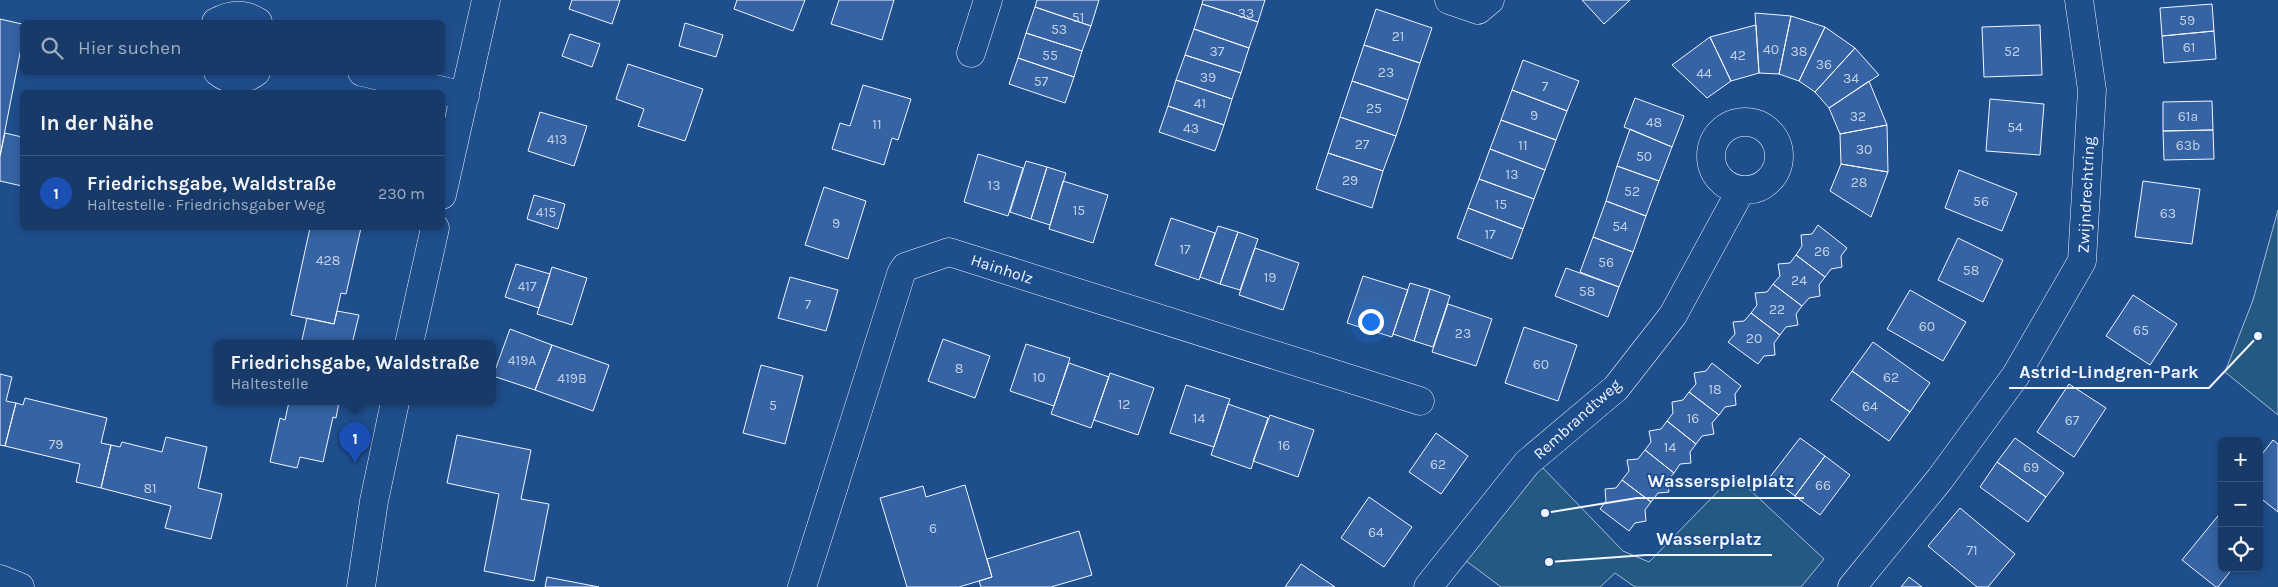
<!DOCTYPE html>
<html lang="de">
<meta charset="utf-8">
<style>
:root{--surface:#173a69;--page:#20416f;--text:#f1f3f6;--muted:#9eadc0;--line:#36547d;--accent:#ffb74d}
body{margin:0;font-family:Karla,sans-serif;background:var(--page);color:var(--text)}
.controls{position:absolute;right:15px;bottom:15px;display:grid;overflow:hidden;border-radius:8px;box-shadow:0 2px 8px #0003}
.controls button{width:45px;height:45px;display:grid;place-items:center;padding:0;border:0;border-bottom:1px solid var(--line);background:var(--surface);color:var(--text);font:25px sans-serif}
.you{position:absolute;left:1370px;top:321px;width:18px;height:18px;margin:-12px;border:4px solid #fff;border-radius:50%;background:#1a73e8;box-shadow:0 0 0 8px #1a73e833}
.badge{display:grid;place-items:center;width:32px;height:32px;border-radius:50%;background:var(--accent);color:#fff;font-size:16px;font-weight:700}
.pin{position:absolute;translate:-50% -41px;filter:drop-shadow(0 1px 2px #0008)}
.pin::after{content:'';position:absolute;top:26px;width:18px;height:15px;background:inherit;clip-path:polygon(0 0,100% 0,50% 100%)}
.popup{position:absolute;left:214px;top:340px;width:282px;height:65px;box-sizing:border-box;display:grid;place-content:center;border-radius:8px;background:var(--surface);filter:drop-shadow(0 1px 4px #0005);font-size:16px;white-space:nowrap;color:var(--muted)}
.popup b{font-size:19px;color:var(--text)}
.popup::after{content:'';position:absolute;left:50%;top:100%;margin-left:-10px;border:10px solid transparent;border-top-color:var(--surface)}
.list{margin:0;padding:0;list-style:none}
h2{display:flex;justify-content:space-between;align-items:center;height:65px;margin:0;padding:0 20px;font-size:21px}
h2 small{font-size:16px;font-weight:400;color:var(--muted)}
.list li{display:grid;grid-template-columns:32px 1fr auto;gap:15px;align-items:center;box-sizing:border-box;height:75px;padding:0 20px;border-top:1px solid var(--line)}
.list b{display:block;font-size:19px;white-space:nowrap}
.list p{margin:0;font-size:16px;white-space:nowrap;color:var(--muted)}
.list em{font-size:16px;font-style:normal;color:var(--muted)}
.icon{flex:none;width:28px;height:28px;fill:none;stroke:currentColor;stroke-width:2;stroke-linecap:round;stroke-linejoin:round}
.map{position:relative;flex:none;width:2278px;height:587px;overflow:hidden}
.search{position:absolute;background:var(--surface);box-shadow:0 2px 8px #0003;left:20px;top:20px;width:425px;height:55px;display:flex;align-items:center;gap:12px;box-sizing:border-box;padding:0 18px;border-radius:8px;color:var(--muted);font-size:19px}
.panel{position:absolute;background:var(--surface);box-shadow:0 2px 8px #0003;left:20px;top:90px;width:425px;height:140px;border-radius:8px}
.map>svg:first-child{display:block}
.green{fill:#245a82;stroke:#a8bbd7}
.building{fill:#3563a3;stroke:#f2f6ff}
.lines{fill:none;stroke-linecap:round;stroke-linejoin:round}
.street-casing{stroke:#f2f6ff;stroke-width:29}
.secondary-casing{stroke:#f2f6ff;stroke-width:29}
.street{stroke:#1f4e8c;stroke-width:28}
.secondary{stroke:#1f4e8c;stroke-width:28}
.labels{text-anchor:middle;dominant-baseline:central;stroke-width:4;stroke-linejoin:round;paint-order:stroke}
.number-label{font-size:14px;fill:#c3d1e8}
.street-label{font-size:16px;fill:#f2f6ff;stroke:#1f4e8c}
.leader{fill:none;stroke:#f2f6ff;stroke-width:2}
.callout-dot{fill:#f2f6ff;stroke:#1f4e8c;stroke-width:2}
.callout-label{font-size:18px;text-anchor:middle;font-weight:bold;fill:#f2f6ff;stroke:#1f4e8c;stroke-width:4;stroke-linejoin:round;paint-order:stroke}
</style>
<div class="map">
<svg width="2278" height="587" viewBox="0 0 2278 587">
<rect width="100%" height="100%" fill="#1f4e8c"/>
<!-- green -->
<path class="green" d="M 2278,210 L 2278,415 L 2225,372 L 2253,300 Z
M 1542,467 L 1623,551 L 1649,562 L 1734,475 L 1824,559 L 1801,587 L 1635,587 L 1615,573 L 1600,587 L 1501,587 L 1465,560 Z"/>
<!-- building -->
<path class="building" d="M 572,0 L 620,0 L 612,24 L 569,9 Z
M 737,0 L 805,0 L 793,31 L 734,9 Z
M 839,0 L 894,0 L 882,40 L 831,24 Z
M 1037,0 L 1099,0 L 1091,26 L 1035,7 Z
M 1203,0 L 1265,0 L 1258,22 L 1202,4 Z
M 1582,0 L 1630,0 L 1604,24 Z
M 1202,4 L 1258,22 L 1249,48 L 1194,29 Z
M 2212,4 L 2214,31 L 2162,36 L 2160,8 Z
M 1035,7 L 1091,26 L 1082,51 L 1026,33 Z
M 1376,9 L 1432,28 L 1420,63 L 1364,45 Z
M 1755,13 L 1791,16 L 1779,74 L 1759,73 Z
M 1791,16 L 1825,27 L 1799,81 L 1779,74 Z
M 0,19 L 22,24 L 22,43 L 0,156 Z
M 685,23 L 723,35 L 716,57 L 679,46 Z
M 1756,25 L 1759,73 L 1731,81 L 1710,37 Z
M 2040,25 L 2042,75 L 1984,77 L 1982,27 Z
M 1825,27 L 1855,48 L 1815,92 L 1799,81 Z
M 1194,29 L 1249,48 L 1241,73 L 1185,55 Z
M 2214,31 L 2216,59 L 2164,63 L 2162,36 Z
M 1026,33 L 1082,51 L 1074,77 L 1018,58 Z
M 570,34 L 600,44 L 592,67 L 562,56 Z
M 1710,37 L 1731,81 L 1707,98 L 1672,65 Z
M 1364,45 L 1420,63 L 1408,100 L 1352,81 Z
M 1855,48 L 1879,75 L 1829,108 L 1815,92 Z
M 1185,55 L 1241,73 L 1232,99 L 1176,80 Z
M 1018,58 L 1074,77 L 1065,103 L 1009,84 Z
M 1523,60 L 1579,81 L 1567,111 L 1512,90 Z
M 628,64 L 703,89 L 685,141 L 638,126 L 644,109 L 616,99 Z
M 1176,80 L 1232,99 L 1224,125 L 1168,106 Z
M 1352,81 L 1408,100 L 1396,136 L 1340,117 Z
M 1869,81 L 1887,125 L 1840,134 L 1829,108 Z
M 863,85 L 911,99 L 898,140 L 892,138 L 884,165 L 832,149 L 840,123 L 850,126 Z
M 1512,90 L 1567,111 L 1556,140 L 1501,120 Z
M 1635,98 L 1684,116 L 1672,147 L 1624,127 Z
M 1990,99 L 2044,104 L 2040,155 L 1986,151 Z
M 2212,101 L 2213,130 L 2163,131 L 2163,102 Z
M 1168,106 L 1224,125 L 1215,151 L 1159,132 Z
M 540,112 L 587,126 L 574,166 L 528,151 Z
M 1340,117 L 1396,136 L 1383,171 L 1328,153 Z
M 1501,120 L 1556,140 L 1545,170 L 1490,149 Z
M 1887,125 L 1888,172 L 1841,164 L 1840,134 Z
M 1630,129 L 1672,147 L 1659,181 L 1617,166 Z
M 2213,130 L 2214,159 L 2164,160 L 2163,131 Z
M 5,133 L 22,137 L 22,186 L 0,181 L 0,156 Z
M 1490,149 L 1545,170 L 1534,199 L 1479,179 Z
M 1328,153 L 1383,171 L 1372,208 L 1316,189 Z
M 978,154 L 1023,168 L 1008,216 L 964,202 Z
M 1026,161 L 1047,167 L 1031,219 L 1010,212 Z
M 1841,164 L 1888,172 L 1871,217 L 1830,191 Z
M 1617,166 L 1659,181 L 1646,216 L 1606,201 Z
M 1047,167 L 1066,173 L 1050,225 L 1031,219 Z
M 1959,170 L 2017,193 L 2002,231 L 1945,208 Z
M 1479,179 L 1534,199 L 1523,229 L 1468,208 Z
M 1063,181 L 1108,195 L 1093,243 L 1049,229 Z
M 2143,181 L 2200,189 L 2192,244 L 2135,237 Z
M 824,187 L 866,201 L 848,259 L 805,245 Z
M 534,195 L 565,204 L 558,229 L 527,219 Z
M 1606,201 L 1646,216 L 1633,252 L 1593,237 Z
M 1468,208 L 1523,229 L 1512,259 L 1457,238 Z
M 1171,218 L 1215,233 L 1199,280 L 1155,265 Z
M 1818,225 L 1847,248 L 1841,256 L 1842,267 L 1831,269 L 1825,277 L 1796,255 L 1802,246 L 1801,235 L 1812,234 Z
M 1218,226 L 1238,232 L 1220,284 L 1200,277 Z
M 310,228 L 361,228 L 346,294 L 341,293 L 334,324 L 291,315 Z
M 1238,232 L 1258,239 L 1240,290 L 1220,284 Z
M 1593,237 L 1633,252 L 1619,287 L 1580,272 Z
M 1958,238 L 2003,260 L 1983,302 L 1938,280 Z
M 1255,248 L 1299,263 L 1283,310 L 1239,295 Z
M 1796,255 L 1825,277 L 1819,285 L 1820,296 L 1809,298 L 1802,306 L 1773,284 L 1780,276 L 1778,264 L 1790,263 Z
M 516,264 L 550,274 L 539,308 L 505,297 Z
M 552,267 L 587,278 L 572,325 L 537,314 Z
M 1566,268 L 1619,287 L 1608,317 L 1555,296 Z
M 1363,276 L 1408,290 L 1392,337 L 1347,323 Z
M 790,277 L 838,290 L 826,331 L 778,318 Z
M 1410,283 L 1430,289 L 1414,341 L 1393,334 Z
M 1773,284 L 1802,306 L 1796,314 L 1798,325 L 1786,327 L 1780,335 L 1751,313 L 1757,305 L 1755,293 L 1767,292 Z
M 1430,289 L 1450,296 L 1433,347 L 1414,341 Z
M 1910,290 L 1966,322 L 1943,361 L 1887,329 Z
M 2133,295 L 2177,324 L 2150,365 L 2106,336 Z
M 1448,304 L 1492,319 L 1476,366 L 1432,352 Z
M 337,311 L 359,315 L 352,344 L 301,344 L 307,318 L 334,324 Z
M 1751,313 L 1780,335 L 1774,343 L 1775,355 L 1764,356 L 1758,364 L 1728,342 L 1735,334 L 1733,322 L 1744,321 Z
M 1524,327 L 1577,345 L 1558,401 L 1505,383 Z
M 510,329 L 552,345 L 535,390 L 493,376 Z
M 943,339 L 990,356 L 975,398 L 928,381 Z
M 1873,342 L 1930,383 L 1910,412 L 1852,371 Z
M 1026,344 L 1070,358 L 1054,406 L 1010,391 Z
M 552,345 L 609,365 L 593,411 L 535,390 Z
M 1069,363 L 1109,377 L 1091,428 L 1051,414 Z
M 1712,363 L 1741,386 L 1735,394 L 1736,405 L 1725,407 L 1719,415 L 1689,392 L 1696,384 L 1694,373 L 1706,371 Z
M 761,365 L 803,376 L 785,444 L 743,433 Z
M 1852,371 L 1910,412 L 1889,441 L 1831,400 Z
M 1110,373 L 1154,388 L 1138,435 L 1094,420 Z
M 0,374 L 12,377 L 6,401 L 16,403 L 5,446 L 0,445 Z
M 2069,384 L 2106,408 L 2074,457 L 2037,432 Z
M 1186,385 L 1230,399 L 1214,447 L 1170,433 Z
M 1689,392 L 1719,415 L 1712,423 L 1714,434 L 1702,436 L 1696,444 L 1667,421 L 1673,413 L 1672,402 L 1683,400 Z
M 25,398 L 107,418 L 101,443 L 111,445 L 101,488 L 76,482 L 80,464 L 5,446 L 16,403 L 23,405 Z
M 289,402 L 339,402 L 336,418 L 333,417 L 323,462 L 300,457 L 297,468 L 270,462 L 280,418 L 285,420 Z
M 1228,404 L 1268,418 L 1251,469 L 1211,455 Z
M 1270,415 L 1314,430 L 1298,477 L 1253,461 Z
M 1667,421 L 1696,444 L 1690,452 L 1691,463 L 1680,464 L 1674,473 L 1645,450 L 1651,442 L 1649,431 L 1661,429 Z
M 1436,433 L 1468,456 L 1441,494 L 1409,472 Z
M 457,435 L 531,450 L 521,499 L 549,504 L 534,581 L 484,571 L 499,494 L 447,483 Z
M 166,437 L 207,447 L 198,488 L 222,494 L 211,539 L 165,528 L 171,506 L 101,488 L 111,445 L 120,447 L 122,442 L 162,452 Z
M 1800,438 L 1825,456 L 1795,496 L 1770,477 Z
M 2015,438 L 2064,473 L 2046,497 L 1997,462 Z
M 2273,440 L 2278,444 L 2278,512 L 2259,497 L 2259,458 Z
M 1645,450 L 1674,473 L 1667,481 L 1669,492 L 1658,493 L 1651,502 L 1622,480 L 1629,471 L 1627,460 L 1638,459 Z
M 1825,456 L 1850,475 L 1820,515 L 1795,496 Z
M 1997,462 L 2046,497 L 2028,522 L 1980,487 Z
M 1622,480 L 1651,502 L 1645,510 L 1646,521 L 1635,523 L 1629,531 L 1600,509 L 1606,501 L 1605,489 L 1616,488 Z
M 965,485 L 992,577 L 959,587 L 907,587 L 880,498 L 923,486 L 926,497 Z
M 1369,497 L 1412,527 L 1384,567 L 1341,538 Z
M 1960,508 L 2015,554 L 1988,587 L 1977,587 L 1928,546 Z
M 2222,511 L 2222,568 L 2233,568 L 2218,587 L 2216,587 L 2182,560 Z
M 1079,531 L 1092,575 L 1051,587 L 981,587 L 979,581 L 992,577 L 987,559 Z
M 1301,564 L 1335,587 L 1285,587 Z
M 547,577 L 599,587 L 545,587 Z
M 1909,577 L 1922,587 L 1901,587 Z"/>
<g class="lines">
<!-- street casing -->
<g class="street-casing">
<path id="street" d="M 1449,0 L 1478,10 L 1490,0
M 216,22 C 231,14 243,13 258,22
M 971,53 L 988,0
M 218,72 C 229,81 245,81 256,72
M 362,72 L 465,96
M1711 156a34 34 0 1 1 68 0a34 34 0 1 1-68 0Z
M 442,195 L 486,0
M 409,344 L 435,228
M 361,587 L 374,501 L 395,402
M 802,587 L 901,274 L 905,267 L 949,252 L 1420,401
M 1428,587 L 1527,463 L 1616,388 L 1673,315 L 1741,190
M 1852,587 L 1940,479 L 2016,375 L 2082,261 L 2092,90 L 2079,0"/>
</g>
<!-- secondary casing -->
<g class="secondary-casing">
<path id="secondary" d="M 0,579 L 20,587"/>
</g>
<!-- street -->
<use href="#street" class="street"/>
<!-- secondary -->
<use href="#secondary" class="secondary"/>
</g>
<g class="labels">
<!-- number labels -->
<g class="number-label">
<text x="1246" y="13">33</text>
<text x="1078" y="17">51</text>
<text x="2187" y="20">59</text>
<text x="1059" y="29">53</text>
<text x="1398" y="36">21</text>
<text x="2189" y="47">61</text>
<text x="1771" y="49">40</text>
<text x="1217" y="51">37</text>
<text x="1799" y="51">38</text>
<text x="2012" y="51">52</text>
<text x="1050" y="55">55</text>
<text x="1738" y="55">42</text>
<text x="1824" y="64">36</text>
<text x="1386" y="72">23</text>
<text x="1704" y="73">44</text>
<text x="1208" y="77">39</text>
<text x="1851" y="78">34</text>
<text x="1041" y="81">57</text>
<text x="1545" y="86">7</text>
<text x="1200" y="103">41</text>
<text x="1374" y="108">25</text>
<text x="1534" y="115">9</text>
<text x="1858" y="116">32</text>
<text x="2188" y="116">61a</text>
<text x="1654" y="122">48</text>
<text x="877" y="124">11</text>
<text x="2015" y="127">54</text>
<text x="1191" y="128">43</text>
<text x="557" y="139">413</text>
<text x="1362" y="144">27</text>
<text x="1523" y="145">11</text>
<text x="2188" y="145">63b</text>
<text x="1864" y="149">30</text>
<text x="1644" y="156">50</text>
<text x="1512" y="174">13</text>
<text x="1350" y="180">29</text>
<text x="1859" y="182">28</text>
<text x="994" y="185">13</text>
<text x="1632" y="191">52</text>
<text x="1981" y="201">56</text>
<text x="1501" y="204">15</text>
<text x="1079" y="210">15</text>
<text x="546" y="212">415</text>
<text x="2168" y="213">63</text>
<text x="836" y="223">9</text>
<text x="1620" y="226">54</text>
<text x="1490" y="234">17</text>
<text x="1185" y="249">17</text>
<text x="1822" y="251">26</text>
<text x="328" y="260">428</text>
<text x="1606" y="262">56</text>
<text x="1971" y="270">58</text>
<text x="1270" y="277">19</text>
<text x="1799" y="280">24</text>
<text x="527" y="286">417</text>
<text x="1587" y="291">58</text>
<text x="808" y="304">7</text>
<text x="1777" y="309">22</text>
<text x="1927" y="326">60</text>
<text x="2141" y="330">65</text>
<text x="1463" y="333">23</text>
<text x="1754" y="338">20</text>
<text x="522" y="360">419A</text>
<text x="1541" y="364">60</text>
<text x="959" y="368">8</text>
<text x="1039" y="377">10</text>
<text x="1891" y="377">62</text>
<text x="572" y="378">419B</text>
<text x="1715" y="389">18</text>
<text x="1124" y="404">12</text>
<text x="773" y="405">5</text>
<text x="1870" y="406">64</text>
<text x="1199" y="418">14</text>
<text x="1693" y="418">16</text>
<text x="2072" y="420">67</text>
<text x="56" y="444">79</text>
<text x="1284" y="445">16</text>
<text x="1670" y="447">14</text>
<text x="1438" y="464">62</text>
<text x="2031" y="467">69</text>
<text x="1823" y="485">66</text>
<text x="150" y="488">81</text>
<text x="933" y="528">6</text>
<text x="1376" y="532">64</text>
<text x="1972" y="550">71</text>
</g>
<!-- street labels -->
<g class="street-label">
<text transform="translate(2086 195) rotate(-87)">Zwijndrechtring</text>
<text transform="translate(1002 269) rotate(18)">Hainholz</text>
<text transform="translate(1577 419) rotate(-42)">Rembrandtweg</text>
</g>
</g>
<!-- callouts -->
<path class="leader" d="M2258 336L2209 388H2009M1545 513L1637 498H1804M1549 562L1646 555H1772"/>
<g class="callout-dot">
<circle cx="2258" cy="336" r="5"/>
<circle cx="1545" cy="513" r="5"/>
<circle cx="1549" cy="562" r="5"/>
</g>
<g class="callout-label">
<text x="2109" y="378">Astrid-Lindgren-Park</text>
<text x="1721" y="487">Wasserspielplatz</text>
<text x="1709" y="545">Wasserplatz</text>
</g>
</svg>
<div class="controls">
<button>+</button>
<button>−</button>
<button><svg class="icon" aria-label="locate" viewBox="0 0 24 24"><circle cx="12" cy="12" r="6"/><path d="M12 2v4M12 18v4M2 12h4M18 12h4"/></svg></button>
</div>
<div class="you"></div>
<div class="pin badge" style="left:355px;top:463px;background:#1a4fb4">1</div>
<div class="popup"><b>Friedrichsgabe, Waldstraße</b>Haltestelle</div>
<div class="search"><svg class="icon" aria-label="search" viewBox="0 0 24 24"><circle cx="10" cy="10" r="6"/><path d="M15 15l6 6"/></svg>Hier suchen</div>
<section class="panel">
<h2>In der Nähe<small></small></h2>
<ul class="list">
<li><span class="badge" style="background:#1a4fb4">1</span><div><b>Friedrichsgabe, Waldstraße</b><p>Haltestelle · Friedrichsgaber Weg</p></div><em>230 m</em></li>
</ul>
</section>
</div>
